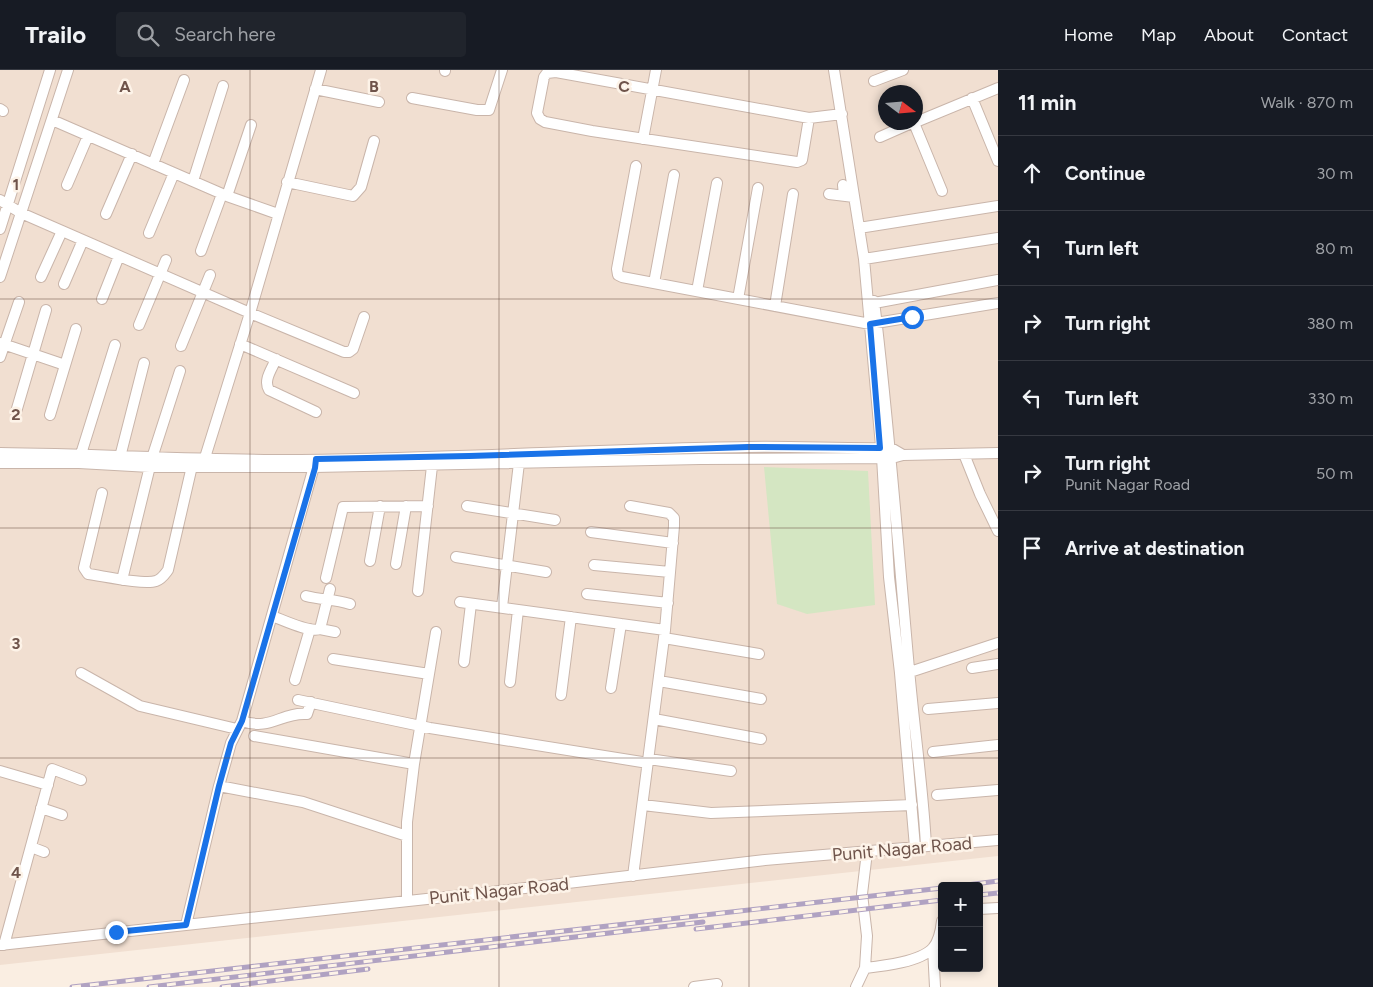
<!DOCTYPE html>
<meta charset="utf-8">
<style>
:root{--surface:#171b24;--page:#20242c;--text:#f1f3f6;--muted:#9ea1a6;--line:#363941}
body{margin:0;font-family:Figtree,sans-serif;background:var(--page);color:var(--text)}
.controls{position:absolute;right:15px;bottom:15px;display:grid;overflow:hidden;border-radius:5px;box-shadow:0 2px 8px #0003}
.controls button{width:45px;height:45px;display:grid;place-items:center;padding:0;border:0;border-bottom:1px solid var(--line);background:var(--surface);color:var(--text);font:25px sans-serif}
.compass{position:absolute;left:878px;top:15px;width:45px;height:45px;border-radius:50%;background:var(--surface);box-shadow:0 2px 8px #0003;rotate:106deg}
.stop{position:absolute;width:15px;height:15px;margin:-11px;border:4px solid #1a73e8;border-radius:50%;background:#fff}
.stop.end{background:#1a73e8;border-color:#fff;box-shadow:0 1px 5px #0008}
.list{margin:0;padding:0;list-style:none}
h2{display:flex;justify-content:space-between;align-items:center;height:65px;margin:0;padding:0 20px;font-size:21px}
h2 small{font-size:16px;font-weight:400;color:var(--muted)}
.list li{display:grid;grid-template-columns:32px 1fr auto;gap:15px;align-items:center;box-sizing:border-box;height:75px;padding:0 20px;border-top:1px solid var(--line)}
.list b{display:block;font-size:19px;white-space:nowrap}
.list p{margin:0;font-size:16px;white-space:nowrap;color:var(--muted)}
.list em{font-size:16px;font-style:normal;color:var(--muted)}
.icon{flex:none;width:28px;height:28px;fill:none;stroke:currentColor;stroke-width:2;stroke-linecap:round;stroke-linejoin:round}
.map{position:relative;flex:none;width:998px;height:917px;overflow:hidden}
header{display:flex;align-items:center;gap:30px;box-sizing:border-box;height:70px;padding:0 25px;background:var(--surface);border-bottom:1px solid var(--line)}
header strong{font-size:24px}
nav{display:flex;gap:28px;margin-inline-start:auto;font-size:18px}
.search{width:350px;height:45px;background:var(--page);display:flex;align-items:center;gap:12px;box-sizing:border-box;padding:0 18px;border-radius:5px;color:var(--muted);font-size:19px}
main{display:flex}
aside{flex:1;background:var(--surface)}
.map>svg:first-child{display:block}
.residential{fill:#f1dfd1;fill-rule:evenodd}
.green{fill:#d4e6c2}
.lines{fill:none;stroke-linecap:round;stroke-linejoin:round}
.minor-casing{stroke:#c9b5aa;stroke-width:12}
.minor{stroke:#fff;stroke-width:10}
.rail-casing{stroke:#b0a2c2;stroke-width:5}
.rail{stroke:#fdf3e8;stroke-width:3;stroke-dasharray:9;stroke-linecap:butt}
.route{stroke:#1a73e8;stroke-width:6}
.grid{fill:none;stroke:#6f544b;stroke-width:1;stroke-opacity:0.55}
.labels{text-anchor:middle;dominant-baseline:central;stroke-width:5;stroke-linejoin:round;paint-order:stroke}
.street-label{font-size:18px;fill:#6f544b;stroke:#fdf3e8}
.grid-label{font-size:16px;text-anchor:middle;font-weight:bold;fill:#6f544b;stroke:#fdf3e8;stroke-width:5;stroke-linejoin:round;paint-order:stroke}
</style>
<header>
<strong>Trailo</strong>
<div class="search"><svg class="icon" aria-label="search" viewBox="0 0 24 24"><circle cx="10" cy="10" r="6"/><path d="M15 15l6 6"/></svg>Search here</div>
<nav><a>Home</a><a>Map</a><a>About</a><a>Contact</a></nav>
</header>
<main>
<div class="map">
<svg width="998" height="917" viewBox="0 0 998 917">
<rect width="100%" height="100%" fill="#faeee2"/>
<!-- residential -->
<path class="residential" d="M 0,0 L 998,0 L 998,786 L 0,895 ZM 886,22 L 916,22 L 916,52 L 886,52 Z"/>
<!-- green -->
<path class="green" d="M 764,397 L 868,401 L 875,535 L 807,544 L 777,534 Z"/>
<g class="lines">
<!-- minor casing -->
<g class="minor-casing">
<path id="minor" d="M 834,0 L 864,189 L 882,387 L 889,507 L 900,603 L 915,777
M 445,1 L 445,0
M 874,11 L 903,0
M 315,19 L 379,32
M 412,28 L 477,40 L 489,40 L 502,0
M 972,28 L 998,91
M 0,39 L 3,41
M 809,48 L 802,90 L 797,92 L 592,61 L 545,52 L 540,49 L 537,43 L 544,7 L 547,3 L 556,2 L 809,48 L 842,44
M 52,50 L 227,126 L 278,144
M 916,52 L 998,18
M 914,53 L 942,121
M 880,67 L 914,52
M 643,69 L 656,0
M 153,94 L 184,10
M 636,96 L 617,199 L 618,205 L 622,207 L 870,254 L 998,233
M 193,111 L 223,16
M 287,112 L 353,126 L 361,117 L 374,71
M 67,115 L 88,66
M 843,115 L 844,126
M 829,124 L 854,127
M 227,126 L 251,55
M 0,130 L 21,143 L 250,243 L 344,282 L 349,282 L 353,279 L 364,247
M 106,144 L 132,84
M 859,158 L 998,136
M 0,159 L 50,0
M 149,163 L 174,103
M 201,181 L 222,124
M 864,189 L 998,168
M 0,207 L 68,0
M 41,207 L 62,161
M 654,213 L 674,105
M 64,214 L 83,170
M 697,221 L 717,113
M 102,229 L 119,186
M 738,229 L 758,118
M 874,231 C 889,353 898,476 909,599 C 914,658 923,717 926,776
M 869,234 L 998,210
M 775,236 L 793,124
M 139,255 L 166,190
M 0,273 L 65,295
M 240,274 L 354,323
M 181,276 L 210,205
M 0,287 L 19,232
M 276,289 C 272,299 263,310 269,320 L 316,342
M 16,342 L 46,240
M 50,345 L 76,259
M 0,383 C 97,384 194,390 291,390 C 443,389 595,379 747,377 C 795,376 843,379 891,378 L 903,385
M 81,384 L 115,275
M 964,384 L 980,424 L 998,461
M 120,387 L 144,293
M 0,393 L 79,393 L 150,397 L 315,397 L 700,389 L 892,388 L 903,385 L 998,383
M 203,394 L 250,243 L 321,0
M 102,423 L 84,498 L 88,504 C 103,506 144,515 156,511 C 162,509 165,504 168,500 L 192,396
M 467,436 L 555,450
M 630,436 L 669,443 L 674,448 L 674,456 L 665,560 L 633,806
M 591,462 L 673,473
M 456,487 L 546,502
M 370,491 L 380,436
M 396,494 L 406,436
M 594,495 L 670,502
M 326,508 L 343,437 L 428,436
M 122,510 L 152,388 L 180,301
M 418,521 L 432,396
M 587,524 L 668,533
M 306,526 C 321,530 335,529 350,534
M 460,532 L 665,560
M 502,537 L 519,393
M 272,546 C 283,550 310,563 320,559 L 330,519
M 320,559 L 335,562
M 664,568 L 759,584
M 333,589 L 429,604
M 464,592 L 471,534
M 972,598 L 998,594
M 81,603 L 140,636 L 237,659
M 904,603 L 910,602 L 998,573
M 295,610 L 310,559
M 659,611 L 761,629
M 510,612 L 518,540
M 611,618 L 621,554
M 561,625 L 571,547
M 298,630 L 430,658 L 648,693
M 928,639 L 998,633
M 654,649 L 761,669
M 242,651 C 271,661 281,642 307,644 L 311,632
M 254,666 L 414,694
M 933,682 L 998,675
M 649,689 L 731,701
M 0,701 L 48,715
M 219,716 L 303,732 L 407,766
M 937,725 L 998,720
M 643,735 L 711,743 L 912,735
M 41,738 L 62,745
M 31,777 L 44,782
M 407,831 L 407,752 L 414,694 L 436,562
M 979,839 L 998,838
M 186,855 L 219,716 L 231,673 L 242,651 L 315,393
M 0,875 L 473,824 L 765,790 L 998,770
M 4,875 L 52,699 L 81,710
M 933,878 L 935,917
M 865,898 C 883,896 920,892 933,878 C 939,871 941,860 942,851
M 694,917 L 717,914
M 856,917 L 865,898 L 867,866 L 862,824 L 867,782"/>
</g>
<!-- minor -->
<use href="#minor" class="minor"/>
<!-- rail casing -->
<g class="rail-casing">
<path id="rail" d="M 959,816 L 998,811
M 979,825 L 998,823
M 696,859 L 942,830
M 72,917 L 942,818
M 149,917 L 703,852
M 222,917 L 368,899"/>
</g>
<!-- rail -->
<use href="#rail" class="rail"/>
</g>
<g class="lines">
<!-- route -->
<path class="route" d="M 116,862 L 186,855 L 219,716 L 231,673 L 242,651 L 315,398 L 316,389 L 469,386 L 748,377 L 880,378 L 870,254 L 912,247"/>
</g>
<!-- grid -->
<path class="grid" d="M 250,0 L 250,917M 499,0 L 499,917M 749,0 L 749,917M 0,229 L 998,229M 0,458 L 998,458M 0,688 L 998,688"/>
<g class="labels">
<!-- street labels -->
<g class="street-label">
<text transform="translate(902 779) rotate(-5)">Punit Nagar Road</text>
<text transform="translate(499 821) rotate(-6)">Punit Nagar Road</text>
</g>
</g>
<g class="grid-label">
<text x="125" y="22">A</text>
<text x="374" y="22">B</text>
<text x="624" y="22">C</text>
<text x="16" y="120">1</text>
<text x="16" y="350">2</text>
<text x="16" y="579">3</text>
<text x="16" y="808">4</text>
</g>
</svg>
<div class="controls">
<button>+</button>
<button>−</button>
</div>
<svg class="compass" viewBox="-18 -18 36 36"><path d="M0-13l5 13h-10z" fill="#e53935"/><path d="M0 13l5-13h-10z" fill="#9ea1a6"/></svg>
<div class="stop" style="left:912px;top:247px"></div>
<div class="stop end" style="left:116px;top:862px"></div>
</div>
<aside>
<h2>11 min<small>Walk · 870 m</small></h2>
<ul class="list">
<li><svg class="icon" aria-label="ahead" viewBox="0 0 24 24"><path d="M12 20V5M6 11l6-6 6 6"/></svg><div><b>Continue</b></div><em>30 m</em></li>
<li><svg class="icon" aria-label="left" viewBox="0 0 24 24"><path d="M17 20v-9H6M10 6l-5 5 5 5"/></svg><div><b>Turn left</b></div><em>80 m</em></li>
<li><svg class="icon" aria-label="right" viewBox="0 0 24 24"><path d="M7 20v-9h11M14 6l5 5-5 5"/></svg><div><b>Turn right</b></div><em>380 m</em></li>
<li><svg class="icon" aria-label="left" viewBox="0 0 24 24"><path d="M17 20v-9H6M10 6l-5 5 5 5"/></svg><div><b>Turn left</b></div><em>330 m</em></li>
<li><svg class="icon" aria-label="right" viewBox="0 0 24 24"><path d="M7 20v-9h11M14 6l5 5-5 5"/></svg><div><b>Turn right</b><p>Punit Nagar Road</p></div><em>50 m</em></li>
<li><svg class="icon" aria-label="arrive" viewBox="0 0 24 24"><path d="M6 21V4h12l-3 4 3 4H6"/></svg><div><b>Arrive at destination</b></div></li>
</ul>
</aside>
</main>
